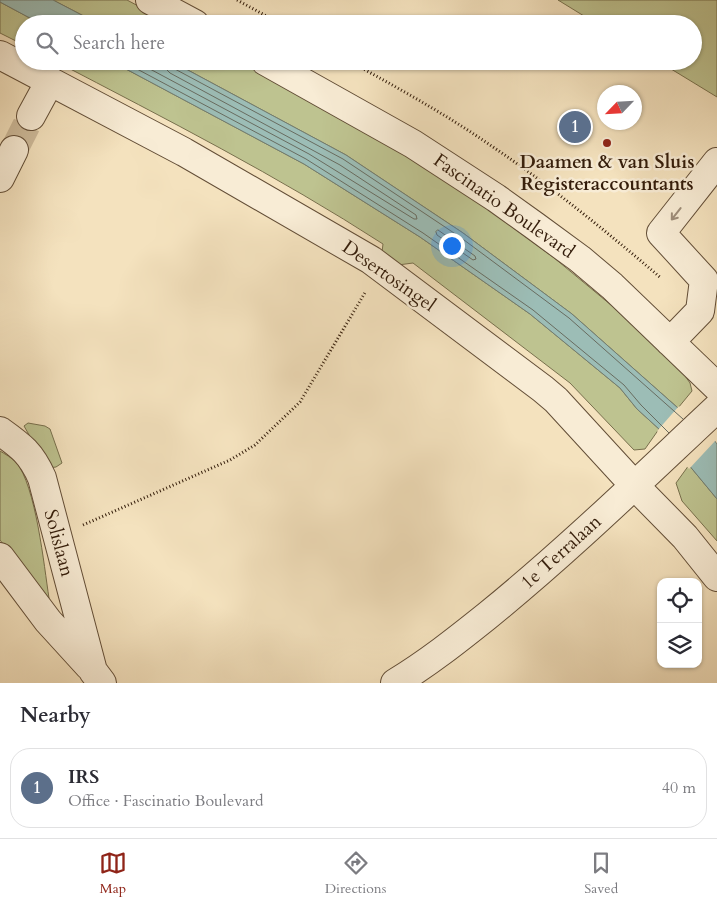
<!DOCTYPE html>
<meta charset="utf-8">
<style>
:root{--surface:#fff;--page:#f2f2f3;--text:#2b2b33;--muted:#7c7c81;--line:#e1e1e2;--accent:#8f2418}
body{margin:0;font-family:Cardo,serif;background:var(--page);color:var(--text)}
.controls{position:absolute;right:15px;bottom:15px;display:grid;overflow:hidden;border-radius:10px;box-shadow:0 1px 4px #0004}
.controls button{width:45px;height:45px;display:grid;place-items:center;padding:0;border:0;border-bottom:1px solid var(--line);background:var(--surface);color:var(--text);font:25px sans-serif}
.compass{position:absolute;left:597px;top:85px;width:45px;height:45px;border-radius:50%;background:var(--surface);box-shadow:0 1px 4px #0004;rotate:245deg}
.you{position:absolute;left:451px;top:245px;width:18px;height:18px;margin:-12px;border:4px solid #fff;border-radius:50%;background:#1a73e8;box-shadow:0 0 0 8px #1a73e833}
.badge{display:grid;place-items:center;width:32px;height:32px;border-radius:50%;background:var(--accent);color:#fff;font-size:16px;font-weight:700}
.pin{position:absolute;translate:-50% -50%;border:2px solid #fff;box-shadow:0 1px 5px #0006}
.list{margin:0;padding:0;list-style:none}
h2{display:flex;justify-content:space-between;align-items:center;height:65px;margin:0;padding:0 20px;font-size:21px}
h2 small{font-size:16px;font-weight:400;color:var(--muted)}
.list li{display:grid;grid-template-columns:32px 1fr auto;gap:15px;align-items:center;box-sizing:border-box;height:80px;margin:0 10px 10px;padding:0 10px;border:1px solid var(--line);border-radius:20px}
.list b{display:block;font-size:19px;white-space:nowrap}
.list p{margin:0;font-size:16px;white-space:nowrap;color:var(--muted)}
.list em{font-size:16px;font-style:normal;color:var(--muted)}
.icon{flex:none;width:28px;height:28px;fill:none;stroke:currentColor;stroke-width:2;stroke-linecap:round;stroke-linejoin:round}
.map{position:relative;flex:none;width:717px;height:683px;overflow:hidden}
.search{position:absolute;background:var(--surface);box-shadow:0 1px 4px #0004;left:15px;right:15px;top:15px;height:55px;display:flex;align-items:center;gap:12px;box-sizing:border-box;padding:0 18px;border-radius:28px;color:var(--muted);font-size:19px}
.sheet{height:155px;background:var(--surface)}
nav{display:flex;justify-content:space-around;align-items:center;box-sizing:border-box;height:70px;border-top:1px solid var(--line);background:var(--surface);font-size:14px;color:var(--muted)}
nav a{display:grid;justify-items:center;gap:2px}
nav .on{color:var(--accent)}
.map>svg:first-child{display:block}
.green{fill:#bec390;stroke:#78704d}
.water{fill:#9cbdb6;stroke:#727d71}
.pier{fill:#f4e2be}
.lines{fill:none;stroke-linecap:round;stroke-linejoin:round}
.shore{stroke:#686c60;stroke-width:1}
.minor-tunnel{stroke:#cdba9a;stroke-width:28;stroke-dasharray:28 14;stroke-linecap:butt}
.minor-casing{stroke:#634e37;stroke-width:30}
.path{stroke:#331c0a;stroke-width:3;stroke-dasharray:1 2.5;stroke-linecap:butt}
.minor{stroke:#f8ecd5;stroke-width:28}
.oneway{stroke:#9f8e7a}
.poi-dot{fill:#8f2418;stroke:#f8ecd5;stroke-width:2}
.labels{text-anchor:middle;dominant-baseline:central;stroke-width:5;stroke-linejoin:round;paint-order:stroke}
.poi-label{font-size:19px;font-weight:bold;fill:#331c0a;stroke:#f8ecd5}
.street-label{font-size:19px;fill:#331c0a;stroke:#f8ecd5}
</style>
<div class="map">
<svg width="717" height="683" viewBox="0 0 717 683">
<rect width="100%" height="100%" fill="#f4e2be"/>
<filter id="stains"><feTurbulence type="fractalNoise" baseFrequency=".004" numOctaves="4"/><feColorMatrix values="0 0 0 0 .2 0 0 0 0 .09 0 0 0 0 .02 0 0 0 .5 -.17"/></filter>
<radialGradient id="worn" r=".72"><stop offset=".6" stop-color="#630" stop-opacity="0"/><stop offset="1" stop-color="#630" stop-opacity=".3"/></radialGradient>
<!-- green -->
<path class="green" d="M 53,0 L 127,0 L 172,24 L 99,24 Z
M 558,0 L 717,0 L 717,97 L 658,61 L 693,61 L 693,24 L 597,24 Z
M 0,2 L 41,24 L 24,24 L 24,45 L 0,33 Z
M 55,61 L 111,61 L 304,164 L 420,237 L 530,314 L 620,388 L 637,409 L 659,429 L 645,449 L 634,450 L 570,383 L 413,263 L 398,265 L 382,252 L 383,244 C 278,176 166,119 55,61 Z
M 171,61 L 242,61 L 316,102 L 404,153 L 485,207 L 553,257 L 617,310 L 683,373 L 690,383 L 692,391 L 678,408 L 572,314 L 463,233 L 346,155 Z
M 28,423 L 45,426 L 50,429 L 62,463 L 56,467 L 48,468 L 24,426 Z
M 0,451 C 5,454 12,458 16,462 C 36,486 44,566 49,598 L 47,602 L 0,540 Z
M 689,465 L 717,499 L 717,541 L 682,501 L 676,483 Z"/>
<!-- water -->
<path class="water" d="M 0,0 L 53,0 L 99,24 L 41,24 L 0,2 Z
M 111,61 L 171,61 L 346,155 L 463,233 L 572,314 L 714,440 L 717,444 L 717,499 L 659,429 L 637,409 L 620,388 L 530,314 L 420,237 L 304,164 Z"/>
<!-- pier -->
<path class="pier" d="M 679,406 L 716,440 L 689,469 L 657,431 Z"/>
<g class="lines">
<!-- shore -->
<path class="shore" d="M 122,61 L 306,159 L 423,233 L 533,310 L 624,385 L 641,405 L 669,433
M 135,61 L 309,154 L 414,219 L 417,219 L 416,215 L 340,165 L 170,73 L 165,68 L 163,61
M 170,61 L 173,68 L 343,159 L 460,237 L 569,318 L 683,419
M 438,230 L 475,256 L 476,259 L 473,260 L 437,235 L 436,232 Z"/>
<!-- minor-tunnel -->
<path class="minor-tunnel" d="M 14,150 L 31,116"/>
<!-- minor casing -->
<g class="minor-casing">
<path id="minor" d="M 150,0 L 195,24
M 0,55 L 184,152 L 371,260 L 543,389 L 556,400 L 634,485 L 685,537 L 717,577
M 265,61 L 413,144 L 496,198 L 535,226 L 580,259 L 612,286 L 717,387
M 31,116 L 50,81
M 0,178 L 14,150
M 670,342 L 700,311 L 704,280 L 661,233 L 717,162
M 0,431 C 21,446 31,453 42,478 L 93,671 L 102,683
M 0,557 L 48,621 L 89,666
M 395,683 C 428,663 457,640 487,616 C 567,551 641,479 717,408"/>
</g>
<!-- path -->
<path class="path" d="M 237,0 L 281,24
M 349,61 C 398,88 447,115 493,147 C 552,187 607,232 661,278
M 83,525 L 230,460 L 255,445 L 300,402 L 366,291"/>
<!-- minor -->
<use href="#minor" class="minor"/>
</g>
<!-- one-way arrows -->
<defs><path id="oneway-shaft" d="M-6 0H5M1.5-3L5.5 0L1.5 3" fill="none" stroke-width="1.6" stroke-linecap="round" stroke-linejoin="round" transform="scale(1.25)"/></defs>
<use class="oneway" href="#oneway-shaft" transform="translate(676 214) rotate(128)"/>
<!-- markers -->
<circle class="poi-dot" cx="607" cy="143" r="5"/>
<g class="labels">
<!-- poi labels -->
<g class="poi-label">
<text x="607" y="162">Daamen &amp; van Sluis<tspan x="607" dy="22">Registeraccountants</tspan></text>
</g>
<!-- street labels -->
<g class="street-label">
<text transform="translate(504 206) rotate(35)">Fascinatio Boulevard</text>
<text transform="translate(389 276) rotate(35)">Desertosingel</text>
<text transform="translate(59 543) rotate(75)">Solislaan</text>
<text transform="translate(561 552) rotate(-42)">1e Terralaan</text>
</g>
</g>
<rect width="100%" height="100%" filter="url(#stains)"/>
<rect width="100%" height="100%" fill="url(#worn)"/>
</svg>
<div class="controls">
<button><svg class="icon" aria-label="locate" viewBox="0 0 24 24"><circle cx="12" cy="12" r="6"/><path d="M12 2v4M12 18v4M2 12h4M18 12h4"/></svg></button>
<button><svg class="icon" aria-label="layers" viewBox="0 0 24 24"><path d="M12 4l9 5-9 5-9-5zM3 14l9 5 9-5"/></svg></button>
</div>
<svg class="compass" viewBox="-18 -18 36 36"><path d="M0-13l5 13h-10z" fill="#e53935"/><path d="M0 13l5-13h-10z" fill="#7c7c81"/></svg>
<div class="you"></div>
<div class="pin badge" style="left:575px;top:127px;background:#5c6f8a">1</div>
<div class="search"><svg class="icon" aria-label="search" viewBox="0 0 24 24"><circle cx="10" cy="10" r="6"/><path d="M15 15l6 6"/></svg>Search here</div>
</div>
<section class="sheet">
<h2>Nearby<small></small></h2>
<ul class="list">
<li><span class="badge" style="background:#5c6f8a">1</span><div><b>IRS</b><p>Office · Fascinatio Boulevard</p></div><em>40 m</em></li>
</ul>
</section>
<nav>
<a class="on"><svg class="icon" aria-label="map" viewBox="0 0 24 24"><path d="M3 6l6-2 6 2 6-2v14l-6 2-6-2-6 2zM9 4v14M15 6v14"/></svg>Map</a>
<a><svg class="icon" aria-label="directions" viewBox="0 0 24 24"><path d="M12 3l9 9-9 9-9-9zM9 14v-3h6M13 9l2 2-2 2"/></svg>Directions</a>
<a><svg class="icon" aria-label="saved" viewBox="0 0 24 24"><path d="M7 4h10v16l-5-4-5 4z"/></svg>Saved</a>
</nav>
